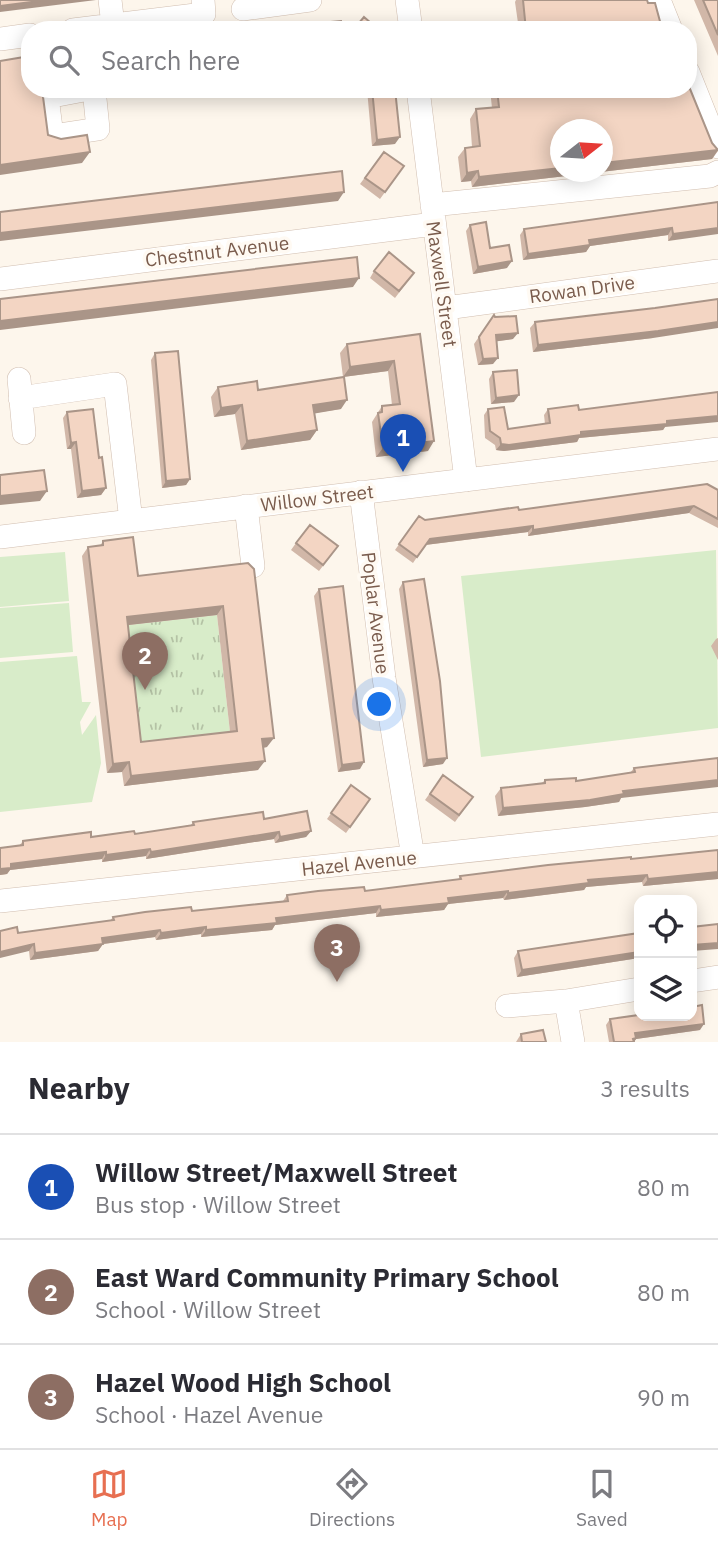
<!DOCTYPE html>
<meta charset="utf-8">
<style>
:root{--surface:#fff;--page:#f7f7f7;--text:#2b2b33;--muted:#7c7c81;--line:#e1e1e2;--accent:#e76f51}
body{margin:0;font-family:"IBM Plex Sans",sans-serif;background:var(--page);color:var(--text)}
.controls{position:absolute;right:21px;bottom:21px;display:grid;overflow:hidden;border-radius:14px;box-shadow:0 4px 18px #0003}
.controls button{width:63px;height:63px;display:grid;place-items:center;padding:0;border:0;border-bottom:2px solid var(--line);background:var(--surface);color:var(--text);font:35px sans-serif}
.compass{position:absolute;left:550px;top:119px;width:63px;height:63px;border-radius:50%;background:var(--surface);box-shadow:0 4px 18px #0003;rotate:73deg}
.you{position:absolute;left:380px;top:705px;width:24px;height:24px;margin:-18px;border:5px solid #fff;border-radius:50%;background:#1a73e8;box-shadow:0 0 0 10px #1a73e833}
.badge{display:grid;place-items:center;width:46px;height:46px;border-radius:50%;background:var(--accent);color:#fff;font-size:23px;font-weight:700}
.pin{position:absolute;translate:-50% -58px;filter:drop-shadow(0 2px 4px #0008)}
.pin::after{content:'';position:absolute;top:37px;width:24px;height:21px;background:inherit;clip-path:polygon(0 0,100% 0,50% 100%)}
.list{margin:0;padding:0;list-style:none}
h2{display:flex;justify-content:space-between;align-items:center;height:91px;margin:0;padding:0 28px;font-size:30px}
h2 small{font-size:23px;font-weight:400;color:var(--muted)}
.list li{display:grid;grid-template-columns:46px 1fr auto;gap:21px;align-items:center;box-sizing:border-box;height:105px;padding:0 28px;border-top:2px solid var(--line)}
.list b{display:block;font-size:26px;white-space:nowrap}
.list p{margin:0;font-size:23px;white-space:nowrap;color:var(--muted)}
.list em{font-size:23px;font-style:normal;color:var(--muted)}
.icon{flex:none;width:38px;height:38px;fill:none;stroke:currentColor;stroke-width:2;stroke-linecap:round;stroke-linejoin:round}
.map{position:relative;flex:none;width:718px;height:1042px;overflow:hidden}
.search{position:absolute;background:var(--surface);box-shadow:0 4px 18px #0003;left:21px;right:21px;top:21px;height:77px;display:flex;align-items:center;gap:18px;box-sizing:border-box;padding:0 24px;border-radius:28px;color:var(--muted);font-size:26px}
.sheet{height:406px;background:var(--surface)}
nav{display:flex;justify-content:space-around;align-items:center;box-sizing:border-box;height:98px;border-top:2px solid var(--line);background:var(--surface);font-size:19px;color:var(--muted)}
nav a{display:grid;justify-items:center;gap:4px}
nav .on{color:var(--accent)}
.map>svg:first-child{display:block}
.green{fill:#d8ecc9}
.park{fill:url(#park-tufts)}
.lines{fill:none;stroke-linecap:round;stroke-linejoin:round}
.minor-casing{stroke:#d1beb0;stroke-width:24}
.minor{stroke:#fff;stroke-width:23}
.wall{fill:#d1b7a8;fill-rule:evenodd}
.shaded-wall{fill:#aa9588}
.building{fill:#f3d5c3;stroke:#aa9588;stroke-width:2;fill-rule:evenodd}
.labels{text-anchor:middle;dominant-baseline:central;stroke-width:7;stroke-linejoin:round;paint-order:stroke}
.street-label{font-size:19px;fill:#7a5c4d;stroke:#fffaf3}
</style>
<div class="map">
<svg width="718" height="1042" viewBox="0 0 718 1042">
<defs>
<pattern id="park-tufts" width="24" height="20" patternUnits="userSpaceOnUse" patternTransform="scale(1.75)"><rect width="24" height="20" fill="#d8ecc9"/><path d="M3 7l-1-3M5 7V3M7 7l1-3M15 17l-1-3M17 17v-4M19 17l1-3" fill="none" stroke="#b4c2a5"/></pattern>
</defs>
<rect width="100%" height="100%" fill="#fdf6ec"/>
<!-- green -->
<path class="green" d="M 716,550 L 718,728 L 481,757 L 461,576 Z
M 65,552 L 69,601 L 0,607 L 0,557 Z
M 69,603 L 73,652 L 0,658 L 0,608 Z
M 77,656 L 82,702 L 91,702 L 80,722 L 82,735 L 96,715 L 101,763 L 92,802 L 0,812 L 0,662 Z"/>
<!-- park -->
<path class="park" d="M 217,615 L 231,741 L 134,752 L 120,626 Z"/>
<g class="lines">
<!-- minor casing -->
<g class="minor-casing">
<path id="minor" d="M 110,0 L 113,25
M 407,0 L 411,30
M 659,0 L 671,30
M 243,9 L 310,0
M 73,30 L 204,14 L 203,0
M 0,39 L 30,35
M 688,72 L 718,147
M 89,89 L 47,97 L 52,136 L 98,129 L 94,89
M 418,89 L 466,480
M 432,205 L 710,176 L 718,172
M 0,279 L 434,224
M 446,308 L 718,271
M 19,379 L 24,433
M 20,398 L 115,384 L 131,521
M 361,492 L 384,678 L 413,857
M 246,506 L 253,566
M 0,537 L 718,449
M 0,901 L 718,824
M 692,981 L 718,977
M 566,1001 L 573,1042
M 507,1006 L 566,1001 L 639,989"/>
</g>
<!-- minor -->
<use href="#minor" class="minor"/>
</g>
<!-- wall -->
<path class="wall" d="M 516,0 L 647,0 L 648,3 L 661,25 L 667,30 L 519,30 L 515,2 Z
M 694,0 L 718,0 L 718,56 Z
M 367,89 L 395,89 L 395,144 L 372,146 Z
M 490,89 L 688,89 L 712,143 L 718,149 L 718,151 L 712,159 L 472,187 L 471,181 L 461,182 L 458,157 L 465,148 L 472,147 L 470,119 L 476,109 L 492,108 Z
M 384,152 L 404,166 L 380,199 L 360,184 Z
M 718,202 L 668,241 L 668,235 L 590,246 L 586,252 L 523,260 L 520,235 L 524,229 Z
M 470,225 L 490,248 L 507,268 L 473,274 L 466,231 Z
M 374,271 L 414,273 L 395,298 L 370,278 Z
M 494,315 L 495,317 L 513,339 L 497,341 L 493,364 L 478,365 L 474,344 Z
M 535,322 L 653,338 L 533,352 L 530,328 Z
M 420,334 L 428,451 L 376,457 L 372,422 L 382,406 L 392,405 L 388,371 L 343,377 L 340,353 L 347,344 Z
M 155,353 L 190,479 L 186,485 L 162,488 L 151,360 Z
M 493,372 L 514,402 L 491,404 L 489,379 Z
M 218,387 L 258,390 L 341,409 L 314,413 L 317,430 L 310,440 L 241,450 L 235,414 L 214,417 L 211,397 Z
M 488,409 L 508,429 L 545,424 L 544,415 L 548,409 L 579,410 L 665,427 L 663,430 L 579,438 L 577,442 L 504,451 L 496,450 L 495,445 L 485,438 L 484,415 Z
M 67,412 L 99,458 L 106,488 L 101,495 L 77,498 L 71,449 L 67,449 L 63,418 Z
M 718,490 L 718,528 L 689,513 L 528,536 L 528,532 L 425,545 L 413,563 L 395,550 L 419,516 L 425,520 Z
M 103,541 L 138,576 L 248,563 L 267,747 L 263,748 L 258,770 L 124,786 L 122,772 L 107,773 L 82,556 L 88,547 L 100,546 ZM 217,615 L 230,732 L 141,742 L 128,625 Z
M 296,543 L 333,553 L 319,571 L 291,550 Z
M 403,582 L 443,764 L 423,767 L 399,589 Z
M 319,589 L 360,769 L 338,772 L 314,596 Z
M 718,638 L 718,660 L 711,646 L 716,639 Z
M 718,758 L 621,798 L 619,802 L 585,807 L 498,816 L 495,796 L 501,788 L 542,783 L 545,780 L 576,781 L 630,773 L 634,768 Z
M 443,775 L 473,797 L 455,822 L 425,800 Z
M 351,785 L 370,799 L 346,833 L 327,819 Z
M 264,819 L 311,831 L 306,837 L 275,843 L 274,839 L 146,859 L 146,856 L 102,862 L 102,859 L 10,870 L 7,874 L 0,875 L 0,848 L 19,846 L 23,841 L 135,834 L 191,825 L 193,822 Z
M 718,850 L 718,879 L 643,886 L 642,882 L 586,887 L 584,890 L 504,900 L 503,898 L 448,904 L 444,910 L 376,917 L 376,913 L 275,925 L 272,930 L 201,937 L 201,934 L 156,940 L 155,937 L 103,944 L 98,951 L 30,960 L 29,951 L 18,933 L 110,921 L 113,917 L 192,911 L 283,901 L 287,895 L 365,891 L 458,880 L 460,876 Z
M 639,933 L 639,958 L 517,977 L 514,958 L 518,951 Z
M 610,1019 L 700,1030 L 636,1039 L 634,1042 L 609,1042 L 606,1025 Z
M 521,1034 L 546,1042 L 516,1042 Z"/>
<!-- shaded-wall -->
<path class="shaded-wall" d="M 47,0 L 96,0 L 0,12 L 0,6 Z
M 400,137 L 395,144 L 372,146 L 377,140 Z
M 718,150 L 712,159 L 472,187 L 479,177 L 561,168 L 561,172 L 603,172 L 603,163 Z
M 90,152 L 82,163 L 0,175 L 0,165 Z
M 478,171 L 471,181 L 461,182 L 467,173 Z
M 344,192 L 338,201 L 0,241 L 0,233 Z
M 672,228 L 668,235 L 590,246 L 586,252 L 523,260 L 528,254 L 589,240 Z
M 718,228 L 718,234 L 668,241 L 673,234 Z
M 512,261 L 507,268 L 473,274 L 478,267 Z
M 359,278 L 353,287 L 0,330 L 0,321 Z
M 718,322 L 718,328 L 653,338 L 533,352 L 538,345 Z
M 518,333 L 513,339 L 492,342 L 496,335 Z
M 498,358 L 493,364 L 478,365 L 483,359 Z
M 394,361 L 388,371 L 343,377 L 350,367 Z
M 519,395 L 514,402 L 491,404 L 496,398 Z
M 347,400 L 341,409 L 306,415 L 313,405 Z
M 242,405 L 235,414 L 214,417 L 221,408 Z
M 718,416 L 718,422 L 665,427 L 663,430 L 579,438 L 577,442 L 504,451 L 496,450 L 501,444 L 667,421 Z
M 317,430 L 310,440 L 241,450 L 247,441 Z
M 434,441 L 428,451 L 376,457 L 383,448 Z
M 76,442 L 71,449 L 67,449 L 71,443 Z
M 190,479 L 186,485 L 162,488 L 166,481 Z
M 106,488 L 101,495 L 77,498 L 82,491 Z
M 47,491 L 40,501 L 0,505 L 0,496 Z
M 694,506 L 689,513 L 528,536 L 533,530 Z
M 533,526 L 528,532 L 425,545 L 430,539 Z
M 223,606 L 217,615 L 120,626 L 127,617 Z
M 274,738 L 267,747 L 255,749 L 262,739 Z
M 447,758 L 443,764 L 423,767 L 427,760 Z
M 265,761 L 258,770 L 124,786 L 131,776 Z
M 129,762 L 122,772 L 107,773 L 113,764 Z
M 364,762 L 360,769 L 338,772 L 342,765 Z
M 718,780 L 718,787 L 621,798 L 619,802 L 585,807 L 498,816 L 503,808 L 623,791 Z
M 311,831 L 306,837 L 275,843 L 280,837 Z
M 279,832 L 274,839 L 146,859 L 151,852 Z
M 150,849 L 146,856 L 102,862 L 106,855 Z
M 106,852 L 102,859 L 10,870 L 7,874 L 0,875 L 0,869 L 11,864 Z
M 718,872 L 718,879 L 643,886 L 648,879 Z
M 647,875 L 642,882 L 586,887 L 584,890 L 504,900 L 508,893 L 588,880 Z
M 508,891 L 503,898 L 448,904 L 444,910 L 376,917 L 381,910 L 448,898 Z
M 380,906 L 376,913 L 275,925 L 272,930 L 201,937 L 206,930 L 276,918 Z
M 206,927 L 201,934 L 156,940 L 161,933 Z
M 160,930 L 155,937 L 103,944 L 98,951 L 30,960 L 35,953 L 102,938 Z
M 718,943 L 718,949 L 692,951 L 692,945 Z
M 34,944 L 29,951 L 0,958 L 0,952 Z
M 639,952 L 639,958 L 517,977 L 522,970 Z
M 704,1024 L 700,1030 L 636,1039 L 634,1042 L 631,1042 L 635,1033 Z"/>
<!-- building -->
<path class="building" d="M 0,0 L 47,0 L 0,6 Z
M 523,0 L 647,0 L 648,3 L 655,3 L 661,25 L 664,25 L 667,30 L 526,30 Z
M 703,0 L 718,0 L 718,35 Z
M 364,17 L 379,30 L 353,30 Z
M 341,21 L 342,30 L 310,30 L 309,24 Z
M 30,56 L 30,89 L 42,89 L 48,135 L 61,139 L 87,135 L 90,152 L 0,165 L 0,61 Z
M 688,84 L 712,143 L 718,150 L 603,163 L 603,130 L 561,130 L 561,168 L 479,177 L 478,171 L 467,173 L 465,148 L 480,146 L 476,109 L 499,107 L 497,89 L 688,89 Z
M 372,89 L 395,89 L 400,137 L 377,140 Z
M 384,152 L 404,166 L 385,192 L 365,178 Z
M 342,171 L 344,192 L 0,233 L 0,212 Z
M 718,202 L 718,228 L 673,234 L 672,228 L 589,240 L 590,245 L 528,254 L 524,229 Z
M 486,222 L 490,248 L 509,245 L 512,261 L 478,267 L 470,225 Z
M 389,252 L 414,273 L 399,291 L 374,271 Z
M 357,257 L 359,278 L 0,321 L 0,299 Z
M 718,299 L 718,322 L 658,331 L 538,345 L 535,322 L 655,308 Z
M 494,315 L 495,317 L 516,316 L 518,333 L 496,335 L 498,358 L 483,359 L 479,337 Z
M 420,334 L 434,441 L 383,448 L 378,413 L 382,412 L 382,406 L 400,404 L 394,361 L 350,367 L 347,344 Z
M 178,351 L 190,479 L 166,481 L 155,353 Z
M 517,370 L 519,395 L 496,398 L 493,372 Z
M 344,377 L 347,400 L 313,405 L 317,430 L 247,441 L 242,405 L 221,408 L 218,387 L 257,381 L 258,390 Z
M 718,392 L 718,416 L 667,421 L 667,424 L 581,432 L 581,435 L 509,445 L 501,444 L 500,438 L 490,431 L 488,409 L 504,407 L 508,429 L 550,423 L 548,409 L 578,405 L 579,410 Z
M 93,409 L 99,458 L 102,457 L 106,488 L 82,491 L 76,442 L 71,443 L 67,412 Z
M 44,470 L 47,491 L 0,496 L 0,475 Z
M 707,484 L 718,490 L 718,519 L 694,506 L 533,530 L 533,526 L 430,539 L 417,557 L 399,544 L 419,516 L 425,520 L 518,507 L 519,510 Z
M 310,525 L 338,546 L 323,565 L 296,543 Z
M 133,537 L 138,576 L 248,563 L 254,569 L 274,738 L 262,739 L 265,761 L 131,776 L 129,762 L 113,764 L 88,547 L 103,545 L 103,541 ZM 223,606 L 237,731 L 141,742 L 127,617 Z
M 424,579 L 440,681 L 447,758 L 427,760 L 403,582 Z
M 343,586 L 364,762 L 342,765 L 319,589 Z
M 718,758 L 718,780 L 623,791 L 624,794 L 590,800 L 503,808 L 501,788 L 545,783 L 545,780 L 576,778 L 576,781 L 635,772 L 634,768 Z
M 443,775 L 473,797 L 459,815 L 430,794 Z
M 351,785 L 370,799 L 350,827 L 331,813 Z
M 307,811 L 311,831 L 280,837 L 279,832 L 151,852 L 150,849 L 106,855 L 106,852 L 11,864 L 11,868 L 0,869 L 0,848 L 23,845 L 23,841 L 91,832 L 91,837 L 134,831 L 135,834 L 194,825 L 193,822 L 263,812 L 264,819 Z
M 718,850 L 718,872 L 648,879 L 647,875 L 588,880 L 589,883 L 508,893 L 508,891 L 448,898 L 449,903 L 381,910 L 380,906 L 276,918 L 277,923 L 206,930 L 206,927 L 161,933 L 160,930 L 102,938 L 103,944 L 35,953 L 34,944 L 0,952 L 0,931 L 17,927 L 18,933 L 114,920 L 113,917 L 145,912 L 191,907 L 192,911 L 288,901 L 287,895 L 318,891 L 364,887 L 365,891 L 461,879 L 460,876 L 548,865 L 631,857 L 631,859 Z
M 718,924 L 718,943 L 692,945 L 692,927 Z
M 639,933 L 639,952 L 522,970 L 518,951 Z
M 702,1005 L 704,1024 L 635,1033 L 636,1038 L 633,1039 L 634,1042 L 614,1042 L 610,1019 L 639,1015 L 639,1016 L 692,1016 L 692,1007 Z
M 543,1030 L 546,1042 L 522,1042 L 521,1034 Z"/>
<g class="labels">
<!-- street labels -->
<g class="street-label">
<text transform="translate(217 251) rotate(-7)">Chestnut Avenue</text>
<text transform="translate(442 284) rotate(82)">Maxwell Street</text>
<text transform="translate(582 289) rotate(-8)">Rowan Drive</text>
<text transform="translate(317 498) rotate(-7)">Willow Street</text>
<text transform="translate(376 613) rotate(83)">Poplar Avenue</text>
<text transform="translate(359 863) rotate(-6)">Hazel Avenue</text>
</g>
</g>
</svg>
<div class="controls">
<button><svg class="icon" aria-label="locate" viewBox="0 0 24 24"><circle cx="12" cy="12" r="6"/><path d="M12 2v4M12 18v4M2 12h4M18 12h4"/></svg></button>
<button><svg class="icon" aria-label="layers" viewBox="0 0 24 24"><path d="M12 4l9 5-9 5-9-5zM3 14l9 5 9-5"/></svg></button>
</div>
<svg class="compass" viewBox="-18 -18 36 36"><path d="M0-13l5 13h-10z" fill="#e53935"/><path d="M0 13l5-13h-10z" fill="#7c7c81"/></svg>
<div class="you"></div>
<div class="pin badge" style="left:403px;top:472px;background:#1a4fb4">1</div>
<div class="pin badge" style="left:145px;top:690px;background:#8d6e63">2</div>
<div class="pin badge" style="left:337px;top:982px;background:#8d6e63">3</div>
<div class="search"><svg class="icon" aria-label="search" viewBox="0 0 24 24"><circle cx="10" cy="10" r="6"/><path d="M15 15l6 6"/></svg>Search here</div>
</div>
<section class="sheet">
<h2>Nearby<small>3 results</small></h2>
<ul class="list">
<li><span class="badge" style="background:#1a4fb4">1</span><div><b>Willow Street/Maxwell Street</b><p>Bus stop · Willow Street</p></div><em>80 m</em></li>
<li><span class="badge" style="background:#8d6e63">2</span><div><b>East Ward Community Primary School</b><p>School · Willow Street</p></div><em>80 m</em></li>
<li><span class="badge" style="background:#8d6e63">3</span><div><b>Hazel Wood High School</b><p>School · Hazel Avenue</p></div><em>90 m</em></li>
</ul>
</section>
<nav>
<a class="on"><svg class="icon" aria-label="map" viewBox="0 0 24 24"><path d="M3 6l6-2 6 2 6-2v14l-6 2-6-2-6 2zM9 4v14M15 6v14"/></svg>Map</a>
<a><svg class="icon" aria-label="directions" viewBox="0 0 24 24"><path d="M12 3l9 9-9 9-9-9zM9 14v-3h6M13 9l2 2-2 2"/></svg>Directions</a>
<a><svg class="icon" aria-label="saved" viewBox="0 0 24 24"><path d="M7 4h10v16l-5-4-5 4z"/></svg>Saved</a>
</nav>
